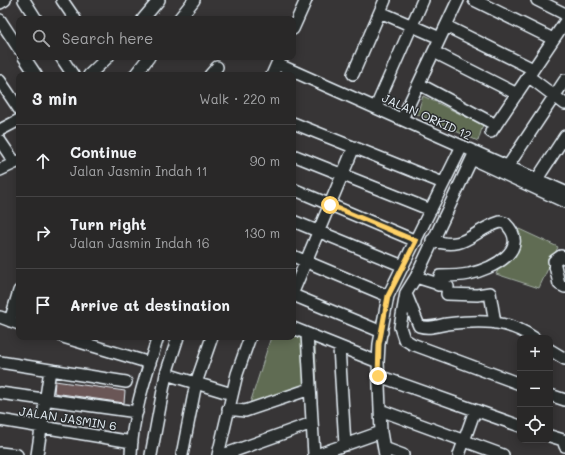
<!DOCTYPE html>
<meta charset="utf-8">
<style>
:root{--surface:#292828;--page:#353434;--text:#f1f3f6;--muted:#a5a6a8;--line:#454445}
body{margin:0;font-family:Mali,sans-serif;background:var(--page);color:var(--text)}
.controls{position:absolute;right:12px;bottom:12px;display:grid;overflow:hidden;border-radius:8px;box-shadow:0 2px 10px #0003}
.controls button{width:36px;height:36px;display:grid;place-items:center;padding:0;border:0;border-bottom:1px solid var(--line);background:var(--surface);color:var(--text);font:20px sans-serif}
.stop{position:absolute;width:12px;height:12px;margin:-9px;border:3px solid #ffd166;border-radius:50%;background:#fff}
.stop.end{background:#ffd166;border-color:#fff;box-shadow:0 1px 4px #0008}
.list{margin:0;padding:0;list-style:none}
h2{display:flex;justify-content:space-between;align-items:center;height:52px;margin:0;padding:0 16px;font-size:17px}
h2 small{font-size:13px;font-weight:400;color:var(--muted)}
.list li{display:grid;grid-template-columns:26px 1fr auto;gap:12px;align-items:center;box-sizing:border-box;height:72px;padding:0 16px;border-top:1px solid var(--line)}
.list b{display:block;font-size:15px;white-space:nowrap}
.list p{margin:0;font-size:13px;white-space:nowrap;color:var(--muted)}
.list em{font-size:13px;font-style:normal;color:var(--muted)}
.icon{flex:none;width:22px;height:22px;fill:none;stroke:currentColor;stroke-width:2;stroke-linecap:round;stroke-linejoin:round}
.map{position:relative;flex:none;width:565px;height:455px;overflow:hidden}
.search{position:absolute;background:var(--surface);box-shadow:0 2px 10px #0003;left:16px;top:16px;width:280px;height:44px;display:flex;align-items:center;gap:10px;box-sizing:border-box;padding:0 14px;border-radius:8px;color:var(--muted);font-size:15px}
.panel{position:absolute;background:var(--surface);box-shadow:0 2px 10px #0003;left:16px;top:72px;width:280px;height:268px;border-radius:8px}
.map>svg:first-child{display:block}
.green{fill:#606c53;stroke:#a4aea6}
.building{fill:#6a5756;stroke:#e8f1f8}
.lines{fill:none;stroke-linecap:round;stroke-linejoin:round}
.minor-casing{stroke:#e8f1f8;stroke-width:14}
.minor{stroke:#2a2d2e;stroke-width:11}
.route{stroke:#ffd166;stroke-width:5}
.labels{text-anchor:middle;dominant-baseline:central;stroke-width:3;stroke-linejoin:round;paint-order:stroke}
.street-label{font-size:12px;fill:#e8f1f8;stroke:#2a2d2e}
</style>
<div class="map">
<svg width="565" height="455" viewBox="0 0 565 455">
<rect width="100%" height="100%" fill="#373536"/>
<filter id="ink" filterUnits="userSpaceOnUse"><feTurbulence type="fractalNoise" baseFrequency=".025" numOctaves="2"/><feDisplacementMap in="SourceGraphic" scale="8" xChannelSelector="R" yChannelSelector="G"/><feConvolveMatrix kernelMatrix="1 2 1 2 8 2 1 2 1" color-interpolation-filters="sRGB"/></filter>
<g filter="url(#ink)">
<!-- green -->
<path class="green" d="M 423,96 L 483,125 L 478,141 L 417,114 Z
M 519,229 L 558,247 L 539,288 L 496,274 Z
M 293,335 L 315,344 L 317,389 L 247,413 L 271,337 L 293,337 Z"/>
<!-- building -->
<path class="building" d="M 55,381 L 125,391 L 124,403 L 54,393 Z"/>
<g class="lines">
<!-- minor casing -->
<g class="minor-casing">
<path id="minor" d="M 24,0 L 36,19
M 62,0 L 75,19
M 474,0 L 553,39
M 537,0 L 565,14
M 0,3 L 5,0
M 380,12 L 440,38
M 143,19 L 159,0
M 179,19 L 194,0
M 0,20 L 19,49
M 446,26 L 533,69
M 293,29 L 306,0
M 434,52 L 517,94
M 24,57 L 36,75
M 61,57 L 73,75
M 277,64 L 565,192
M 353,74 L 385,0
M 89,75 L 108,57
M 135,75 L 149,57
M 210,75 L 217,67
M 272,75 L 280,57
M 528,76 L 565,104
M 0,81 L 19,109
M 419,84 L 496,125
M 376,107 L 423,0
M 402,119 L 458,0
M 293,123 L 443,183
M 0,130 L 19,120
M 491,132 L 565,22
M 0,141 L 15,163
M 475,152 L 416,277 L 406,293 L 400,327 L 404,339 L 412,344 L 520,384
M 293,155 L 431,210
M 472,159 L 565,202
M 508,166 L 565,80
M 0,170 L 19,161
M 537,179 L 565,136
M 293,189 L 416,241
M 293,221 L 403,266
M 432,240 C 466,252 472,230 500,222 L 505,223 C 533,250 491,269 469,274 C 459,276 450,276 440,276 L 438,285
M 293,256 L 388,296
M 565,258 L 561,256 L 554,261 L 559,284 L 565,287
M 416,277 L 448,287 L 447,294 L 477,295 L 490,293 L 495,323
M 293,292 L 354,147
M 406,294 L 419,326 C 429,329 436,326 447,324 C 478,320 507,319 534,338
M 293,295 L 382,332
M 0,317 L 19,324
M 10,321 L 19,291
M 293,328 L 378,362
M 307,334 L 314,455
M 63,337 L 150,363
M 339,347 L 345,445
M 550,350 L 565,359
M 0,362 L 126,382
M 166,374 L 232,394
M 379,376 L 520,426
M 0,393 L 137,412
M 550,395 L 565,400
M 228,409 L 245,411 L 310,389
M 380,410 L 503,455
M 0,420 L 132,442
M 550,436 L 563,440 L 565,446
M 384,448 L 403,455
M 0,453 L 17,455
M 37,455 L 50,370
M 131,455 C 132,415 146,375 158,337
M 151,455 L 166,374 L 178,337
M 182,455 L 196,383 L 212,337
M 218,455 L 237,374 L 250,337
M 223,455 L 312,423
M 316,455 L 381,432
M 385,455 L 381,432 L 378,362 L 379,344 L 388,296 L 462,146
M 459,455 L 475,410"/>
</g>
<!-- minor -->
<use href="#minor" class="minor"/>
</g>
</g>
<g class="lines" filter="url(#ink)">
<!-- route -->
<path class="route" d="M 330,205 L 416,241 L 388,296 L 379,344 L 378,376"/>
</g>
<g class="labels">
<!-- street labels -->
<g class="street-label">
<text transform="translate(427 116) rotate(24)">JALAN ORKID 12</text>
<text transform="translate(68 418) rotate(9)">JALAN JASMIN 6</text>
</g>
</g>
</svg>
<div class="controls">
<button>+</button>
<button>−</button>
<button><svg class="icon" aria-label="locate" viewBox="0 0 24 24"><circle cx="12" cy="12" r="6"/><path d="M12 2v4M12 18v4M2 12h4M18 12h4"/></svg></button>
</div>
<div class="stop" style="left:330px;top:205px"></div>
<div class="stop end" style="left:378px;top:376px"></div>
<div class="search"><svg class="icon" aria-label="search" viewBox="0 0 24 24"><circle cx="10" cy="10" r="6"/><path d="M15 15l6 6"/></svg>Search here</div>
<section class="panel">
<h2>3 min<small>Walk · 220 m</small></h2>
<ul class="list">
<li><svg class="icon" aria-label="ahead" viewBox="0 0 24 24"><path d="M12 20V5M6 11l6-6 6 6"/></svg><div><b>Continue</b><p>Jalan Jasmin Indah 11</p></div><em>90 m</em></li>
<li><svg class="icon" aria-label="right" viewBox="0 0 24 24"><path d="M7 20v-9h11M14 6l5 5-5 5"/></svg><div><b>Turn right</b><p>Jalan Jasmin Indah 16</p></div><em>130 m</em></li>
<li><svg class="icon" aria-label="arrive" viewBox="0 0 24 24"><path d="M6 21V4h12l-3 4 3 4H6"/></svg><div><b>Arrive at destination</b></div></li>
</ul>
</section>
</div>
